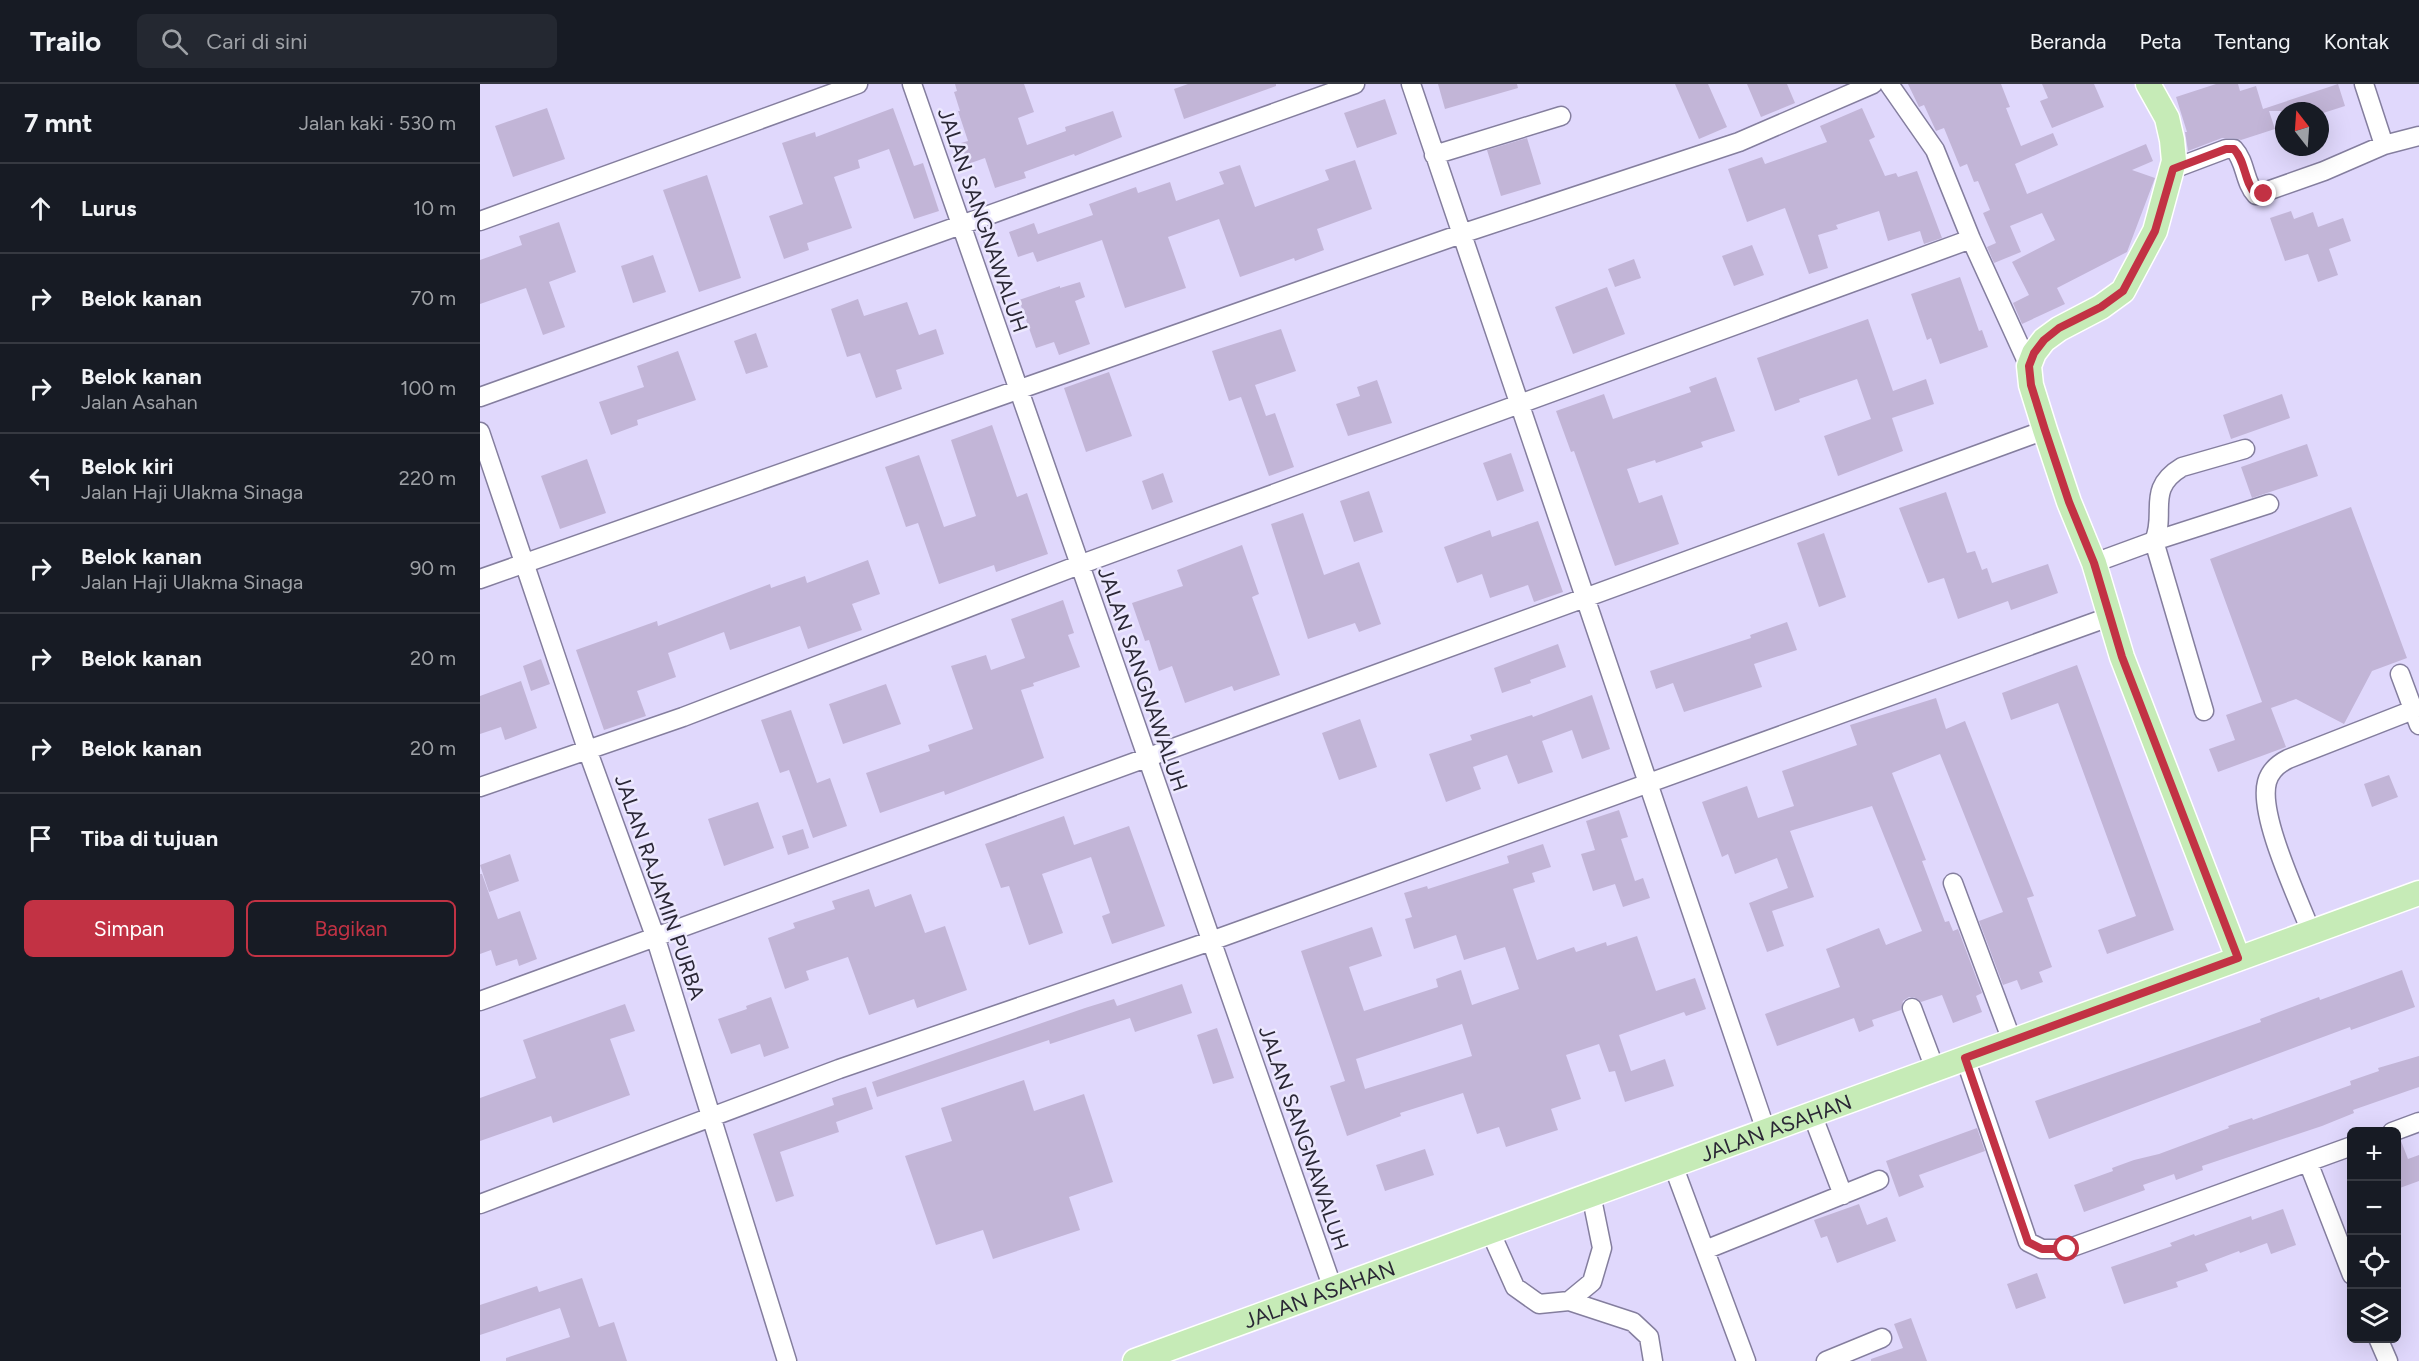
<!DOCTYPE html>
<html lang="id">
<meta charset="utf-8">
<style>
:root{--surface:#171b24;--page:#242831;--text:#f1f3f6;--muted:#9ea1a6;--line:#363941;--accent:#c23244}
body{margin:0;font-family:Figtree,sans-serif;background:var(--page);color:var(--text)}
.controls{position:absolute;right:18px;bottom:18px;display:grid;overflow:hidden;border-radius:9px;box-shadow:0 6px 24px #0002}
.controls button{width:54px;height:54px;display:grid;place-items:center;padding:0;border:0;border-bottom:2px solid var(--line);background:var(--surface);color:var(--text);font:30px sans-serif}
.compass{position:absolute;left:1795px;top:18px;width:54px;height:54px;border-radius:50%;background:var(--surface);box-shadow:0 6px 24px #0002;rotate:343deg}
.stop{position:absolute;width:18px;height:18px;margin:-14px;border:4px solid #c23244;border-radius:50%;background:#fff}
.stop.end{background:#c23244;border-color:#fff;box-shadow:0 2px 6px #0008}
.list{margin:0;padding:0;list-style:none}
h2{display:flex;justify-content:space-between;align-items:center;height:78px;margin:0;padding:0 24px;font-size:26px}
h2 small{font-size:20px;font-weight:400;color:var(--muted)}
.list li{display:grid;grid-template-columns:39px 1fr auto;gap:18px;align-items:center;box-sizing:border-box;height:90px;padding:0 24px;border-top:2px solid var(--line)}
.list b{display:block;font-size:22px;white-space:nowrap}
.list p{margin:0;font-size:20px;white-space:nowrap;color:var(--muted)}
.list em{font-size:20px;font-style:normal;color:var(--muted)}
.actions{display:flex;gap:12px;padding:18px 24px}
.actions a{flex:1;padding:14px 0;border:2px solid var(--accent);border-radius:9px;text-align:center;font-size:21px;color:var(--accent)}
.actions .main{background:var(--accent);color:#fff}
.icon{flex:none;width:33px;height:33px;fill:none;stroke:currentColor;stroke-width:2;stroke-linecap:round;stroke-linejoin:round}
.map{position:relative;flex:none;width:1939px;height:1277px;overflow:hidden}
header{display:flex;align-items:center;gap:36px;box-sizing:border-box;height:84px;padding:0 30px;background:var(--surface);border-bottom:2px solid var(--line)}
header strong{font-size:28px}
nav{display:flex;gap:33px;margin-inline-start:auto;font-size:21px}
.search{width:420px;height:54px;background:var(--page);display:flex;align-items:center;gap:15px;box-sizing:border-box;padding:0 21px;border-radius:9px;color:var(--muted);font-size:22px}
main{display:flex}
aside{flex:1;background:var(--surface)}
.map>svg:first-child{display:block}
.building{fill:#c2b5d7;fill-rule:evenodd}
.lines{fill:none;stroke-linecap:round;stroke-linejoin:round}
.minor-casing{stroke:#847e9e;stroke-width:21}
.major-casing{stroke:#fff;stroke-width:27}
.minor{stroke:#fff;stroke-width:18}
.major{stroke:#c6ebb7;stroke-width:24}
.route{stroke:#c23244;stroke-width:8}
.labels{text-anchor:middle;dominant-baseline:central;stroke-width:5;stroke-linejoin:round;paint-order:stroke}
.street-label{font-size:21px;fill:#2a2735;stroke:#ece8fe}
</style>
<header>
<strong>Trailo</strong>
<div class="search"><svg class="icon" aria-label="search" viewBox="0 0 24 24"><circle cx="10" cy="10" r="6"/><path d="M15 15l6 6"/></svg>Cari di sini</div>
<nav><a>Beranda</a><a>Peta</a><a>Tentang</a><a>Kontak</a></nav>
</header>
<main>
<aside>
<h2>7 mnt<small>Jalan kaki · 530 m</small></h2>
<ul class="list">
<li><svg class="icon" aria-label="ahead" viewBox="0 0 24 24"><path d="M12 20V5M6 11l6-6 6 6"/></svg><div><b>Lurus</b></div><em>10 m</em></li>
<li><svg class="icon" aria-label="right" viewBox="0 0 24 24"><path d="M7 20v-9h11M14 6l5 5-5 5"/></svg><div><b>Belok kanan</b></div><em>70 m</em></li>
<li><svg class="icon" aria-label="right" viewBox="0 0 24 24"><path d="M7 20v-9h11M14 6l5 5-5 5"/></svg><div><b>Belok kanan</b><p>Jalan Asahan</p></div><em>100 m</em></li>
<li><svg class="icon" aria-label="left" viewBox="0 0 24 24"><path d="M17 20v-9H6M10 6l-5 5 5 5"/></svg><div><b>Belok kiri</b><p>Jalan Haji Ulakma Sinaga</p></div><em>220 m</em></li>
<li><svg class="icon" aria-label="right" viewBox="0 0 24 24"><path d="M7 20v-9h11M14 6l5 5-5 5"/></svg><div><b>Belok kanan</b><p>Jalan Haji Ulakma Sinaga</p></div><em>90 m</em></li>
<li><svg class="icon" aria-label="right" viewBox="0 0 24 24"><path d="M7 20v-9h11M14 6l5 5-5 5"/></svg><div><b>Belok kanan</b></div><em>20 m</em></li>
<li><svg class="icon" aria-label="right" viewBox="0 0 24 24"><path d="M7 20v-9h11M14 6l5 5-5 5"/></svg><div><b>Belok kanan</b></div><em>20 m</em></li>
<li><svg class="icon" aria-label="arrive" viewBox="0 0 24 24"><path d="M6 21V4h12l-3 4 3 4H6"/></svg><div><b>Tiba di tujuan</b></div></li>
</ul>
<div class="actions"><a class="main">Simpan</a><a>Bagikan</a></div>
</aside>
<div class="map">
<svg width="1939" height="1277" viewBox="0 0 1939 1277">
<rect width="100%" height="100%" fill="#e0d8fc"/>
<!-- building -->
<path class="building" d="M 475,0 L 544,0 L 554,28 L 538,34 L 547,61 L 586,47 L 585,43 L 633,27 L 642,53 L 595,72 L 594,70 L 544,88 L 546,94 L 515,104 L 505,74 L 488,80 L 481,59 L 488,57 L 478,27 L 480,27 L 474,8 L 477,7 Z
M 708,0 L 796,0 L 796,2 L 704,35 L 694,5 Z
M 958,0 L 1037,0 L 1038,4 L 965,25 Z
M 1195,0 L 1228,0 L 1247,43 L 1219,55 Z
M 1267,0 L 1307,0 L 1315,19 L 1281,33 Z
M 1428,0 L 1521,0 L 1530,23 L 1526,24 L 1541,62 L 1573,49 L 1578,61 L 1535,80 L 1547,110 L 1666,60 L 1673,77 L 1652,86 L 1675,94 L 1647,168 L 1577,204 L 1585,220 L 1542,240 L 1533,219 L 1549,211 L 1532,178 L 1575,156 L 1562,129 L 1530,142 L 1541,168 L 1514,179 L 1507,163 L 1516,159 L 1503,129 L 1510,126 L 1498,97 L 1494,98 L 1487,80 L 1480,83 L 1464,44 L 1456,47 L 1444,21 L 1439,23 Z
M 1562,0 L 1614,0 L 1624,23 L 1572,44 L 1560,17 L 1568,14 Z
M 1736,0 L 1758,0 L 1760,7 L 1776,2 L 1783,25 L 1858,0 L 1865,22 L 1840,30 L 1840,27 L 1789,27 L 1795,45 L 1761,56 L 1754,54 L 1742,54 L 1708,67 L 1705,48 L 1707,48 L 1696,13 Z
M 905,15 L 917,50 L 877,64 L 864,29 Z
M 67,24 L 85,75 L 33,93 L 15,42 Z
M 413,24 L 434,82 L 443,79 L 459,127 L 434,135 L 409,65 L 378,76 L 380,84 L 354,93 L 372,144 L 327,159 L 329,166 L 304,175 L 289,132 L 323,120 L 302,59 L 335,48 L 336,53 Z
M 1382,24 L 1395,53 L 1389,56 L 1405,92 L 1416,89 L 1418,93 L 1437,87 L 1462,154 L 1444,160 L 1440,147 L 1408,157 L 1399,127 L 1356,141 L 1358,145 L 1338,151 L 1348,184 L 1329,190 L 1305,124 L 1267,138 L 1248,85 L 1282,73 L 1285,80 L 1347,58 L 1340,42 Z
M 1047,54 L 1061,100 L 1021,112 L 1007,66 Z
M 875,76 L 892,125 L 837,145 L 844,166 L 815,177 L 814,174 L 760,193 L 739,135 L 688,153 L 706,204 L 645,224 L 622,156 L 557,178 L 553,168 L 538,173 L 529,148 L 554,139 L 558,150 L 613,131 L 609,120 L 656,103 L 658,109 L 690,98 L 696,117 L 744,100 L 739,88 L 760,81 L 775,123 L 849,96 L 845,86 Z
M 227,91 L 261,194 L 219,208 L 183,106 Z
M 1811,127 L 1814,135 L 1833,128 L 1838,143 L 1863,134 L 1871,157 L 1849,165 L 1858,191 L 1838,198 L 1828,170 L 1805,177 L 1790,134 Z
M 79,138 L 96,188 L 69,198 L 85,243 L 63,251 L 46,204 L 0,220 L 0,176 L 42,161 L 39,152 Z
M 1272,161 L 1284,191 L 1254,202 L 1242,172 Z
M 173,171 L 186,208 L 153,219 L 141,182 Z
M 1154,175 L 1161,194 L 1135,203 L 1128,185 Z
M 1480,193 L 1499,247 L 1502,246 L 1508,263 L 1460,280 L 1451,254 L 1447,256 L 1431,210 Z
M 600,198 L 605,213 L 595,217 L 610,260 L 579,271 L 574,258 L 556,264 L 539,216 L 580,202 L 580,204 Z
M 1127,203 L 1145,250 L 1093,270 L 1075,223 Z
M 378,215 L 384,232 L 427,218 L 439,251 L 456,245 L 464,270 L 416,286 L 422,305 L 396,314 L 380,269 L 367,273 L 351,225 Z
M 1388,235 L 1413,307 L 1446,295 L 1454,320 L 1412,334 L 1423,367 L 1358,392 L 1344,352 L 1391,335 L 1377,295 L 1319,315 L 1320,318 L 1295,327 L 1277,274 Z
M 801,245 L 816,287 L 775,301 L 786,332 L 795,329 L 814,383 L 789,392 L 761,313 L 749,317 L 732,267 Z
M 276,249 L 288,283 L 266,290 L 254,257 Z
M 198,267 L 216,316 L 157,336 L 158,341 L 131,351 L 119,318 L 164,303 L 157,282 Z
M 629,288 L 652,352 L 606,368 L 584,304 Z
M 1236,293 L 1255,347 L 1221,358 L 1223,363 L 1176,379 L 1175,376 L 1147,385 L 1159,419 L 1182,411 L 1199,460 L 1135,482 L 1094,367 L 1091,368 L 1076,327 L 1124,310 L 1133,335 L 1211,308 L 1209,303 Z
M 897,296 L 912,339 L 868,352 L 856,320 L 880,312 L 877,303 Z
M 1802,310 L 1810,334 L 1751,355 L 1743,331 Z
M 512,341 L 537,413 L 547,409 L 568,470 L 516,488 L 514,481 L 459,500 L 438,439 L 426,443 L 405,383 L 439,371 L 464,443 L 496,432 L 471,356 Z
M 1827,360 L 1838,392 L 1772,414 L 1761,383 Z
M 1031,369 L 1044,407 L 1017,417 L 1003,379 Z
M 107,375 L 126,429 L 80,445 L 61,392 Z
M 683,389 L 693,418 L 672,426 L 662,397 Z
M 889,407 L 903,448 L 874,458 L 860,417 Z
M 1466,408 L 1487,469 L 1495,467 L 1502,486 L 1507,484 L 1512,499 L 1568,480 L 1578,509 L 1531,526 L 1528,517 L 1478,535 L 1464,494 L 1448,499 L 1419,424 Z
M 1871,423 L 1927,574 L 1892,587 L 1864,640 L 1816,615 L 1791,624 L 1806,663 L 1738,688 L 1729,665 L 1755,656 L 1746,631 L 1782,618 L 1730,475 Z
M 823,429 L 844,491 L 879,478 L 901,540 L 879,548 L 875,539 L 828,555 L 791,440 Z
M 1058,437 L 1083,508 L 1054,518 L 1048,501 L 1010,514 L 1002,490 L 977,499 L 964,463 L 1010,446 L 1012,453 Z
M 1344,449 L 1366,513 L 1339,523 L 1317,459 Z
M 762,461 L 779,510 L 772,513 L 800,591 L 754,607 L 752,602 L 705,619 L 692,582 L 679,587 L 669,556 L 665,557 L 652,519 L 703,502 L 697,486 Z
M 388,476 L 400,510 L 372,520 L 382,546 L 328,565 L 320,542 L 250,566 L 244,548 L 188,569 L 196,593 L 157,607 L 166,632 L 124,646 L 96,566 L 177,537 L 178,542 L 290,500 L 291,504 L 325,492 L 327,499 Z
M 583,516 L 594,549 L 588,551 L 600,583 L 553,599 L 554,602 L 541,606 L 564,674 L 465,711 L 464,707 L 400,729 L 386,689 L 450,667 L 448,661 L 493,645 L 471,582 L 506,571 L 511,586 L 545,574 L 531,535 Z
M 1307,538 L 1317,566 L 1274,580 L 1282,603 L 1204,628 L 1193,599 L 1176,605 L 1170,587 L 1271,554 L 1270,551 Z
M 1078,560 L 1086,583 L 1050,596 L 1051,599 L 1022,609 L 1014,584 Z
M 61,575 L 70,600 L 51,607 L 43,582 Z
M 1597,581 L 1694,846 L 1627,870 L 1618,846 L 1656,832 L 1578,619 L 1531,636 L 1522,609 Z
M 41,597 L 57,644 L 25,656 L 21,643 L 0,650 L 0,612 Z
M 406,600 L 421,640 L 363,660 L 349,620 Z
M 1112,611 L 1130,665 L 1102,675 L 1092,646 L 1062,657 L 1073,688 L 1038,700 L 1027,671 L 993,683 L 1001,705 L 966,718 L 949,670 L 992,656 L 990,651 L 1052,631 L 1053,633 Z
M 1456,614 L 1466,645 L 1485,637 L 1554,812 L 1547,814 L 1572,883 L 1559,888 L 1563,898 L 1541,906 L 1537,896 L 1523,901 L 1499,837 L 1523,828 L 1460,670 L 1412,689 L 1446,776 L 1442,777 L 1465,838 L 1469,837 L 1473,847 L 1478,845 L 1502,909 L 1496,912 L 1502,928 L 1473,939 L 1462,911 L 1441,918 L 1434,913 L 1429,913 L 1423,917 L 1421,926 L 1392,936 L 1394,942 L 1379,948 L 1374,934 L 1297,962 L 1285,930 L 1360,903 L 1346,865 L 1399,844 L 1406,861 L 1442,847 L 1392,722 L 1310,747 L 1334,813 L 1292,827 L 1304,862 L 1287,868 L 1269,819 L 1308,804 L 1297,774 L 1255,790 L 1248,770 L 1242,773 L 1222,718 L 1267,702 L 1278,734 L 1314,722 L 1302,687 L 1377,661 L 1370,641 Z
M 311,626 L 337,699 L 350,694 L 367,742 L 333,754 L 309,686 L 300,689 L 281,636 Z
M 880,635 L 897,683 L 859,696 L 842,649 Z
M 1909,691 L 1918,713 L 1892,723 L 1884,700 Z
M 278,718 L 294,764 L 244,782 L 228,735 Z
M 1139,726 L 1148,753 L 1141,755 L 1155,797 L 1163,794 L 1170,814 L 1143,823 L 1135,800 L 1113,807 L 1101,770 L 1115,766 L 1106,737 Z
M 584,732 L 594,761 L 649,742 L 685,842 L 632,860 L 622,832 L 630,829 L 611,773 L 562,790 L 583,849 L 549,861 L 529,802 L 521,804 L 505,760 Z
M 323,745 L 329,764 L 308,771 L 302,752 Z
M 1063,760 L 1071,783 L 1052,789 L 1055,798 L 1033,805 L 1057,876 L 1094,863 L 1096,868 L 1126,858 L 1127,862 L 1157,852 L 1176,907 L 1215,894 L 1226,925 L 1206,932 L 1204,928 L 1139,951 L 1151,987 L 1185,975 L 1194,1002 L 1145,1018 L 1135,987 L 1129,988 L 1119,960 L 1086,971 L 1101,1015 L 1071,1025 L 1078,1046 L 1026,1063 L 1019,1043 L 997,1050 L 983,1009 L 920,1029 L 921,1032 L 867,1052 L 850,1002 L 865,997 L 821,867 L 892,843 L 902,872 L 869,883 L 884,927 L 958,903 L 956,895 L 981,886 L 992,921 L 1039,905 L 1025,863 L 984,876 L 976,851 L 934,865 L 925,835 L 932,833 L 924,809 L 947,802 L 948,805 L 1029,779 L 1027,772 ZM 982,940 L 992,972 L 885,1005 L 876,975 Z
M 30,770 L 39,797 L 9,808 L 0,781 Z
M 0,790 L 2,790 L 18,835 L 40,827 L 57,875 L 39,882 L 37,875 L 16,882 L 11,866 L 0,870 Z
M 389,805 L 395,823 L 431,810 L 445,849 L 465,842 L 487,906 L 437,924 L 434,915 L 389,931 L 368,873 L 326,887 L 329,896 L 305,905 L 288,854 L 315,844 L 313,839 L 355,825 L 352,817 Z
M 1922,886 L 1935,923 L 1871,946 L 1870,943 L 1569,1055 L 1555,1017 L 1781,938 L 1780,935 L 1839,913 L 1840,916 Z
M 702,900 L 712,929 L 655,948 L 650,934 L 570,960 L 569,956 L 397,1013 L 392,998 L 605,924 L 634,915 L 637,922 Z
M 291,913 L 309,964 L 284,973 L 280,960 L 251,970 L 238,935 L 267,925 L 266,922 Z
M 145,920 L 155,947 L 130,955 L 150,1011 L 73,1039 L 71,1032 L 0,1057 L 0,1014 L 56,994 L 43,956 Z
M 737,944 L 754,994 L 733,1000 L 717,951 Z
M 1939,972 L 1939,1003 L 1873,1026 L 1874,1029 L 1842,1042 L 1722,1082 L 1723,1086 L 1696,1096 L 1694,1090 L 1663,1101 L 1665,1106 L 1604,1128 L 1594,1101 L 1633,1087 L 1632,1084 L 1654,1076 L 1679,1070 L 1749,1044 L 1748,1042 L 1772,1034 L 1773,1036 L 1871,1001 L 1870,997 L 1899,987 L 1898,984 Z
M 544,996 L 554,1027 L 604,1010 L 633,1098 L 589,1113 L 600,1146 L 513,1175 L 503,1146 L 456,1161 L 425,1072 L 472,1057 L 461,1024 Z
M 386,1003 L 393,1025 L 356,1038 L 359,1048 L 300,1068 L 314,1112 L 296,1118 L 273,1050 L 354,1021 L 352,1014 Z
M 1497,1044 L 1505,1067 L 1439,1091 L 1444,1103 L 1419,1113 L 1406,1077 Z
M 1921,1057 L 1928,1075 L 1939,1071 L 1939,1097 L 1917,1105 L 1917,1058 Z
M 945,1065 L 954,1091 L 905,1107 L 896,1081 Z
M 1379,1120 L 1387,1141 L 1407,1133 L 1416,1157 L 1357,1179 L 1347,1152 L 1341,1154 L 1334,1136 Z
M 1803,1125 L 1816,1161 L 1791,1170 L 1787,1159 L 1760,1169 L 1759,1167 L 1725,1180 L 1728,1187 L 1696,1198 L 1698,1203 L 1644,1220 L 1631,1183 L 1692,1162 L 1690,1159 L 1714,1150 L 1715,1152 L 1771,1132 L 1772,1136 Z
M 1557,1189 L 1566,1214 L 1536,1225 L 1527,1200 Z
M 102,1194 L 119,1243 L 134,1238 L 147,1277 L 26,1277 L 26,1274 L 90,1253 L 80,1224 L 0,1251 L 0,1221 L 57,1202 L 59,1208 Z
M 1431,1234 L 1447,1277 L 1391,1277 L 1391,1275 L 1423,1264 L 1414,1240 Z"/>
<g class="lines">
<!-- minor casing -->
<g class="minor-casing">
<path id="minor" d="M 432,0 L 853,1205
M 931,0 L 1286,1047
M 1409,0 L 1455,66 L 1491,155 L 1549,282
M 1884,0 L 1904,61
M 954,71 L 1081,32
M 1693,85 L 1746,65 L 1754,65 C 1766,78 1764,98 1776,111 L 1844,87 L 1904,61 L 1939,52
M 0,137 L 378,0
M 0,313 L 875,0
M 0,348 L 107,665 L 175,852 L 307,1277
M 1614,479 L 1674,457 C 1687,429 1665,405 1702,383 L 1765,365
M 0,495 L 981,150 L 1259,58 L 1393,0
M 1920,590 L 1939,641
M 1724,627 L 1674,457 L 1789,420
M 0,703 L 203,633 L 599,481 L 1491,155
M 1473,799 L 1532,957
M 1831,848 C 1818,814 1778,731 1787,698 C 1790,687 1798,680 1808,675 L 1933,626
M 0,917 L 1565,346
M 1432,924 L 1455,985
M 1485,974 L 1548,1158 L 1562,1165 L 1587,1165 L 1872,1062
M 1332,1030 L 1363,1111
M 1912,1048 L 1939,1038
M 1828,1078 L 1872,1191
M 1193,1081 L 1266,1277
M 0,1120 L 359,985 L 731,857 L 1629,533
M 1010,1147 L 1035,1203 L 1059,1220 L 1089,1217 L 1112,1198 L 1122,1164 L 1111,1110
M 1225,1166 L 1399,1096
M 1089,1217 L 1153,1238 L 1169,1253 L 1173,1277
M 1898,1254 L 1908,1277
M 1346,1277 L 1402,1254"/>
</g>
<!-- major casing -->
<g class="major-casing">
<g id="major">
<path d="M 1668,0 L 1687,34 L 1692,56 L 1694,77 L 1675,147 L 1643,207 L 1621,223 L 1579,245 L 1564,256 L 1554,269 L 1549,282 L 1551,301 L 1565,346 L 1589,418 L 1614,479 L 1642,573 L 1758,874"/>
<path id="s1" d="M 655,1277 L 1939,809"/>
</g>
</g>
<!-- minor -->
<use href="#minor" class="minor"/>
<!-- major -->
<use href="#major" class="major"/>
</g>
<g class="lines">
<!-- route -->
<path class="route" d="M 1587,1165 L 1562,1165 L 1548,1158 L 1485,974 L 1758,874 L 1642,573 L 1614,479 L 1589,418 L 1565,346 L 1551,301 L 1549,282 L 1554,269 L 1564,256 L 1579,244 L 1621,223 L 1643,207 L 1675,147 L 1693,85 L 1746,65 L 1754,65 C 1766,78 1764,98 1776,111 L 1784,110"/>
</g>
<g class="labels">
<!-- street labels -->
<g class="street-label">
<text transform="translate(503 136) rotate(71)">JALAN SANGNAWALUH</text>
<text transform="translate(663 595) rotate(71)">JALAN SANGNAWALUH</text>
<text transform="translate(180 803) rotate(71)">JALAN RAJAMIN PURBA</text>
<text stroke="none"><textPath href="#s1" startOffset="682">JALAN ASAHAN</textPath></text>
<text transform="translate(824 1054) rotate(71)">JALAN SANGNAWALUH</text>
<text stroke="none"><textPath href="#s1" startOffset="196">JALAN ASAHAN</textPath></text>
</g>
</g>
</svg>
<div class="controls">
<button>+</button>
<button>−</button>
<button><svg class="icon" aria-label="locate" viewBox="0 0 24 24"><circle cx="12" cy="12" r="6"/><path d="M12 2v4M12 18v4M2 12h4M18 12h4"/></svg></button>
<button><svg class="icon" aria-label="layers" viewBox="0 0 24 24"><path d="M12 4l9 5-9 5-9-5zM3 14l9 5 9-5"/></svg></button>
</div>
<svg class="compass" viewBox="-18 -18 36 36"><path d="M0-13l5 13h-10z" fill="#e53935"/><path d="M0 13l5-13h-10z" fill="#9ea1a6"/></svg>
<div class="stop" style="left:1587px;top:1165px"></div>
<div class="stop end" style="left:1784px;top:110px"></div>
</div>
</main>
